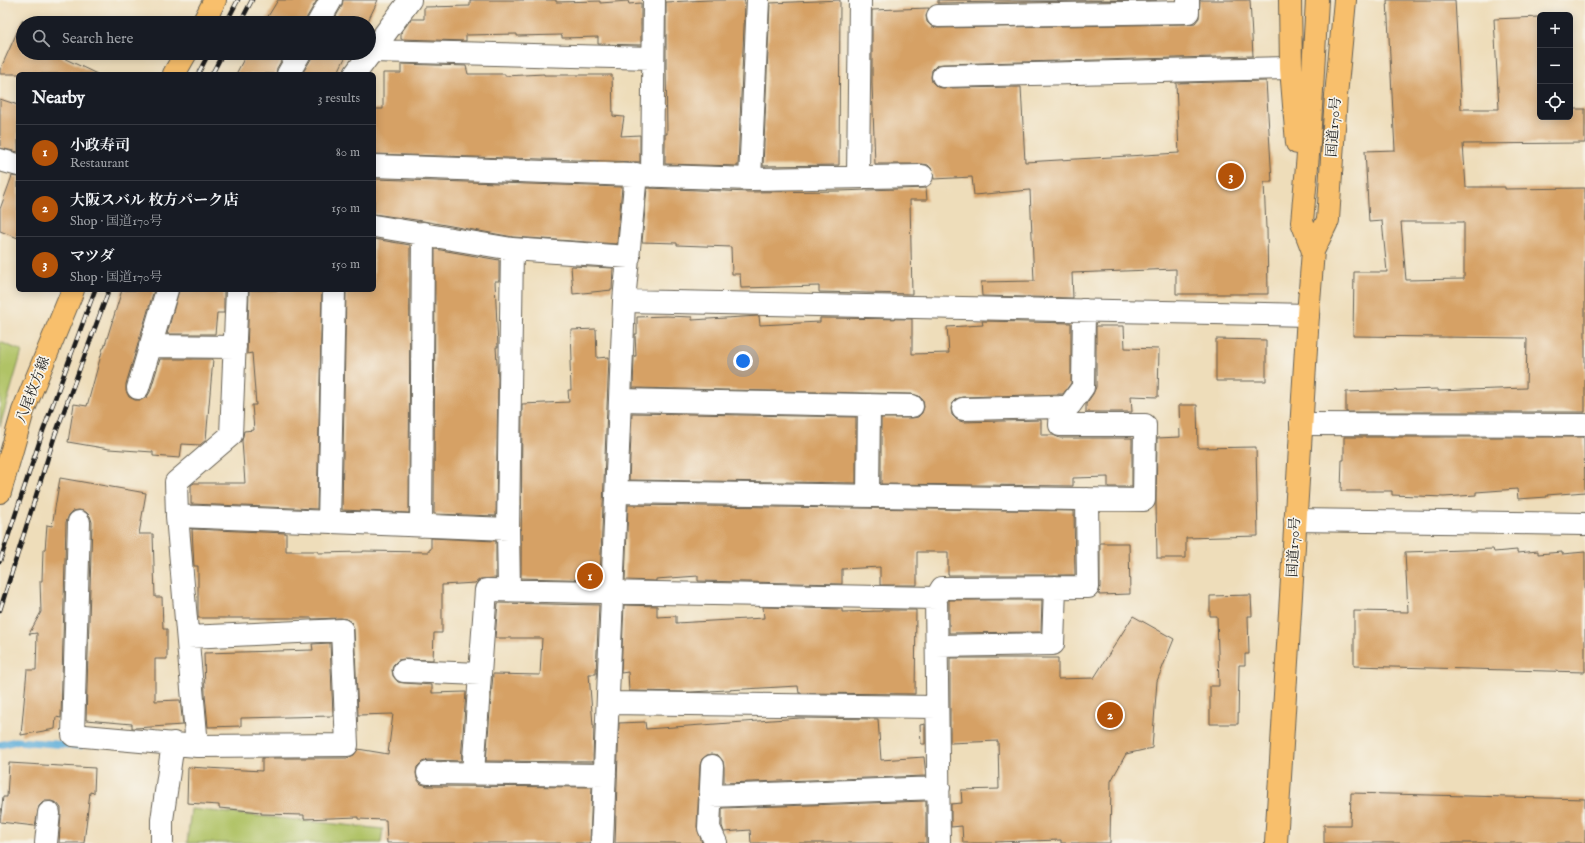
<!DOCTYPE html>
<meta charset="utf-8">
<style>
:root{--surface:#171b24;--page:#20242c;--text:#f1f3f6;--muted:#9ea1a6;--line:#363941;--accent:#b45309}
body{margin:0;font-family:"IM FELL English","Noto Serif JP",serif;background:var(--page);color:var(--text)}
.controls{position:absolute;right:12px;top:12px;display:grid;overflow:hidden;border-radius:6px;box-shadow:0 2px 10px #0003}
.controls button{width:36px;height:36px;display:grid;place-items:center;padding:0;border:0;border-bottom:1px solid var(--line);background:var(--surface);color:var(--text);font:20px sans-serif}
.you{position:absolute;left:743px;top:361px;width:14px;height:14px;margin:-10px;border:3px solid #fff;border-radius:50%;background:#1a73e8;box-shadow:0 0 0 6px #1a73e833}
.badge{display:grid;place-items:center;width:26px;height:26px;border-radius:50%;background:var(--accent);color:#fff;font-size:13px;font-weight:700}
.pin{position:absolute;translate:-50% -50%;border:2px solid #fff;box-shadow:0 1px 4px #0006}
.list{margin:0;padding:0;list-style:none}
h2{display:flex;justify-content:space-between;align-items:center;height:52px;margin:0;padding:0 16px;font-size:17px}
h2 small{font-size:13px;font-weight:400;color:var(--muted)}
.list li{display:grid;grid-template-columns:26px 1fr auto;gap:12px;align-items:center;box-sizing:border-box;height:56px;padding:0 16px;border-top:1px solid var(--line)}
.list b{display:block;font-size:15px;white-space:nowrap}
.list p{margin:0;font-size:13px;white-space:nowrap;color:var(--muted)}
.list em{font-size:13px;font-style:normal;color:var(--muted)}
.icon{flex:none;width:22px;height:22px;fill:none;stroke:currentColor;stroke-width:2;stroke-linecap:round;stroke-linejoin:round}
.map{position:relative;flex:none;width:1585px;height:843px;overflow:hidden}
.search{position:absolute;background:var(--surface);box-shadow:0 2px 10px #0003;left:16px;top:16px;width:360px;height:44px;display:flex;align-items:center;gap:10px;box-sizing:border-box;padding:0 14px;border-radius:22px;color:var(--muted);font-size:15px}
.panel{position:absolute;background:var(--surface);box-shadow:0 2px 10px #0003;left:16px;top:72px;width:360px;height:220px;border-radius:6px}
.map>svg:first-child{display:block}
.green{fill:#b0c366;stroke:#667041}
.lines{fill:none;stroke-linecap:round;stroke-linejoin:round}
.stream{stroke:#60afda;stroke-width:7}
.building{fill:#d6a165;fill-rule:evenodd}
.minor-casing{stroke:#666053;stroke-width:24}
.major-casing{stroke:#666053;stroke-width:24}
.highway-casing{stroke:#666053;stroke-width:24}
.minor{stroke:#fff;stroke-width:22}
.major{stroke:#f8bf6c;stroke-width:22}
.highway{stroke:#f8bf6c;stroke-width:22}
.rail-casing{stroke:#1c1c1c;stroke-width:4.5}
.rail{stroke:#f7f3e8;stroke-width:3;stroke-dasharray:9;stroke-linecap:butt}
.labels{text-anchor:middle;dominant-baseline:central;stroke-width:3.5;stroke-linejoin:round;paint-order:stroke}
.street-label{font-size:14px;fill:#1c1c1c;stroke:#f7f3e8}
</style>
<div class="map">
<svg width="1585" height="843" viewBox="0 0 1585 843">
<rect width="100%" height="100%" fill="#f7f3e8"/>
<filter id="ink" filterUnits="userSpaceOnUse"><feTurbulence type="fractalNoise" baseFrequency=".025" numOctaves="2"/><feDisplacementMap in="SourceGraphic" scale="8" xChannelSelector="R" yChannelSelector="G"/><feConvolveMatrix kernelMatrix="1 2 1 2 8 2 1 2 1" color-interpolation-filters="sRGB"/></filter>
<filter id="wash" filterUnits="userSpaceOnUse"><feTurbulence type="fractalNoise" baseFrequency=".012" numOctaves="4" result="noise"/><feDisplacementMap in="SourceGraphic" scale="16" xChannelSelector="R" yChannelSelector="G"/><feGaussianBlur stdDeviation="0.9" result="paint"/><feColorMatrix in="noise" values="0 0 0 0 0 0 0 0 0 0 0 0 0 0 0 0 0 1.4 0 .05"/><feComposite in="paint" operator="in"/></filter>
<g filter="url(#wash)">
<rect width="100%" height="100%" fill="#eeddba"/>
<!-- green -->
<path class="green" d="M 0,342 L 22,351 L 0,426 Z
M 191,809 L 383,829 L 381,843 L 187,843 Z"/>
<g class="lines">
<!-- stream -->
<path class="stream" d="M 0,745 L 16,741 L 80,746"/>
</g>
<g id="blocks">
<!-- building -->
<path class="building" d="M 278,0 L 317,0 L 307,17 L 306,23 L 264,23 Z
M 343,0 L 378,0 L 367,23 L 332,23 L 342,6 Z
M 470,0 L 556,0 L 556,2 L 600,1 L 600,3 L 628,1 L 629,4 L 641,3 L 641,45 L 598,44 L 598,37 L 562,38 L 562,35 L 517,36 L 517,34 L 466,35 L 466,41 L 401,39 L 401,33 L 411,19 L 424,19 L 424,7 L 470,6 Z
M 709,0 L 744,0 L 745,3 L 738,166 L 665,164 L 665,134 L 667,134 L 666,65 L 666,2 Z
M 840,0 L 839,165 L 763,166 L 770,3 Z
M 938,0 L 1157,0 L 938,3 Z
M 1200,0 L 1250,0 L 1253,56 L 943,64 L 937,65 L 932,70 L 931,77 L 932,82 L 937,87 L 943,88 L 1021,87 L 1025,162 L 1179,153 L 1176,83 L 1266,81 L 1272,182 L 1264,182 L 1266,228 L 1267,228 L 1268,294 L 1176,294 L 1176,269 L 1072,273 L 1073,298 L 982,296 L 981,282 L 1034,281 L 1030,190 L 974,195 L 972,177 L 934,179 L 932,169 L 928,165 L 922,164 L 875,164 L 872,83 L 872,10 L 929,8 L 926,16 L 927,22 L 932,27 L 938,28 L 1188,24 L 1195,23 L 1199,18 Z
M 1387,0 L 1455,0 L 1461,109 L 1499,109 L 1494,19 L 1540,17 L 1540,117 L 1570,117 L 1570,109 L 1585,109 L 1585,143 L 1463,144 L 1466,187 L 1505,187 L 1505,189 L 1585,188 L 1585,412 L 1346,412 L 1346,392 L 1438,389 L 1438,391 L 1526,388 L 1527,339 L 1525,338 L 1353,336 L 1354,272 L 1387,272 L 1382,221 L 1369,222 L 1365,151 L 1395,150 ZM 1401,222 L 1464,222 L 1464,279 L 1406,280 Z
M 23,19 L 23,53 L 53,53 L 97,74 L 0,74 L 0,70 Z
M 247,53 L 286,53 L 277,68 L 276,74 L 236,74 Z
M 312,53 L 352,53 L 350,56 L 347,54 L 337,74 L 302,74 L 311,59 Z
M 401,64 L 466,66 L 468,74 L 505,74 L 505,76 L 544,74 L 544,75 L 612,75 L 613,116 L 624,117 L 621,136 L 640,135 L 640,162 L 374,154 L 374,109 L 383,109 L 383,73 L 401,73 Z
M 0,99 L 18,105 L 18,152 L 0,148 Z
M 12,176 L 18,177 L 18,238 L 0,231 L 0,209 Z
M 374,179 L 622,187 L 617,244 L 513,237 L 423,221 L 374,214 Z
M 647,188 L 750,192 L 839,191 L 926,188 L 927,200 L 910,200 L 912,294 L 819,292 L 819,286 L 741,288 L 740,274 L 732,274 L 731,247 L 677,245 L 677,243 L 642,242 Z
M 374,239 L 410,245 L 409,513 L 342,510 L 346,290 L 374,290 Z
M 435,249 L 499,260 L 499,281 L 495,281 L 498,347 L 496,347 L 498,379 L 496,516 L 434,514 Z
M 571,266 L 613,268 L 612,290 L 573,294 Z
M 122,290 L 154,290 L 126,384 L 126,391 L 129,397 L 135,400 L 141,400 L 147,397 L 150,392 L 160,359 L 213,359 L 206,440 L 200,445 L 182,444 L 180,458 L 153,456 L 153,452 L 109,449 L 68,442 L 74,404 L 87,406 L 103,348 L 104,348 Z
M 179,290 L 224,290 L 224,313 L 217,313 L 215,334 L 167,334 Z
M 249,290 L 322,290 L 317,509 L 191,504 L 191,485 L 194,483 L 245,483 L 242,441 L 244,431 L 254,430 L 252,405 L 256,405 L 252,353 L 247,354 Z
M 667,316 L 692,317 L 692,320 L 759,316 L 760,325 L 820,322 L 820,318 L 912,319 L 912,354 L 949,353 L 947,327 L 983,325 L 982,321 L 1071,323 L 1071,383 L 1063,394 L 962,397 L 956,399 L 952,403 L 951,409 L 952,415 L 957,420 L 963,422 L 1041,420 L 1041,435 L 1053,435 L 1060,438 L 1132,438 L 1132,487 L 1108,487 L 1108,477 L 1073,478 L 1073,486 L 881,484 L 881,418 L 912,418 L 918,417 L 922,413 L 924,407 L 923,400 L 919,396 L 912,394 L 633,388 L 634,356 L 636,356 L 635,334 L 637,334 L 637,317 Z
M 1096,326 L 1124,326 L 1125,348 L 1159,349 L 1158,397 L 1131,396 L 1132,412 L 1086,412 L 1086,404 L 1093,394 L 1096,387 Z
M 596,329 L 597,358 L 609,357 L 600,580 L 521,578 L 522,404 L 569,402 L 568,390 L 571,390 L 570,361 L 572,361 L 571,330 Z
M 1216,339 L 1266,340 L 1266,381 L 1216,381 Z
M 1179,405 L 1197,405 L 1198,448 L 1256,447 L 1258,536 L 1186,538 L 1186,558 L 1157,558 L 1156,503 L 1157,438 L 1180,437 Z
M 632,413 L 856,417 L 856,483 L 629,480 Z
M 1344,437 L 1584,437 L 1585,492 L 1547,495 L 1547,497 L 1518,499 L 1517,489 L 1476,492 L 1476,495 L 1444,497 L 1392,495 L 1392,491 L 1341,491 L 1342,460 L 1344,460 Z
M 60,478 L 146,493 L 139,534 L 153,534 L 155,597 L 162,597 L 163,629 L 167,629 L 167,659 L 155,659 L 155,701 L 180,700 L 183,725 L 135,728 L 132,728 L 132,724 L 86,720 L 92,522 L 90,516 L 86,512 L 79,510 L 73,511 L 69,515 L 66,522 L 61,718 L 56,717 L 55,729 L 21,735 L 27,670 L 36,670 L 37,633 L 29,634 L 41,612 L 40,581 L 42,581 L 43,550 L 45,550 L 47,525 L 52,526 Z
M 628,505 L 1074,511 L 1075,575 L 948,575 L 948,552 L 917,552 L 917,585 L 880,585 L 880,567 L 842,569 L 842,584 L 698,581 L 698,576 L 656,579 L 656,581 L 625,580 Z
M 192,529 L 286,533 L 286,551 L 318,551 L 318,553 L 363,552 L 363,551 L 429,552 L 429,550 L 431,549 L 431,538 L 496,541 L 496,578 L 480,579 L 475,583 L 442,585 L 442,633 L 434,633 L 433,660 L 404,659 L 398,660 L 393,665 L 392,670 L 393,676 L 398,682 L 404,683 L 432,685 L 432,693 L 466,692 L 461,761 L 428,760 L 422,762 L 417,767 L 416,773 L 417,779 L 421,784 L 428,786 L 592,787 L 590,843 L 387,843 L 386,820 L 358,819 L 358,817 L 304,819 L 304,815 L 261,814 L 261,812 L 219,808 L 219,805 L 187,803 L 188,767 L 262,771 L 262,758 L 347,758 L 354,755 L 358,749 L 388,754 L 393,714 L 358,715 L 354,629 L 352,623 L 347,619 L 341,618 L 312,619 L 312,618 L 198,618 L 198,566 L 194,566 Z
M 1100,543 L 1129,543 L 1130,594 L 1099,595 L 1100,587 Z
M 1493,549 L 1494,552 L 1517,550 L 1517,553 L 1538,551 L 1538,554 L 1562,552 L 1562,554 L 1585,552 L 1585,672 L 1354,666 L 1354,611 L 1408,612 L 1405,552 Z
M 1251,595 L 1252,616 L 1248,616 L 1249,654 L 1245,654 L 1245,665 L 1239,665 L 1238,724 L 1210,724 L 1210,686 L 1219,686 L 1217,616 L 1210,616 L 1210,596 Z
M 949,600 L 1042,600 L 1041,632 L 949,633 Z
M 498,603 L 599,605 L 596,674 L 589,674 L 593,725 L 594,725 L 593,762 L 486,761 L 493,674 L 540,675 L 542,638 L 495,638 Z
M 624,605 L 657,606 L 657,617 L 676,616 L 676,623 L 764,618 L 763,607 L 842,609 L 842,612 L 882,611 L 882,610 L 916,610 L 915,694 L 799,693 L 798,686 L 691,692 L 629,691 L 628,672 L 621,673 Z
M 1133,616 L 1174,639 L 1157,681 L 1152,748 L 1126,754 L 1111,781 L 1110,843 L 1061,843 L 1061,840 L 995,842 L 995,843 L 963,843 L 962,826 L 951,827 L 951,804 L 962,803 L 961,790 L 999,789 L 998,741 L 950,743 L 950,658 L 1058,658 L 1058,679 L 1094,678 Z
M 330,643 L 333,716 L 241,718 L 241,726 L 208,727 L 205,695 L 204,653 L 313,650 L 312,644 Z
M 800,718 L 878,719 L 881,760 L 924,757 L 926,776 L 724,783 L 724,767 L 723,761 L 718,755 L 712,754 L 707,755 L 702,759 L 700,765 L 697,827 L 702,843 L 615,843 L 619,723 L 645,722 L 646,729 Z
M 925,724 L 925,744 L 921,744 L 920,725 Z
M 9,763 L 95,768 L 94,793 L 90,792 L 84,843 L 59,843 L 61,814 L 61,808 L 57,803 L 51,801 L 44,801 L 39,806 L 35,826 L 0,822 L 3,797 L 7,797 Z
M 1351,793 L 1585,799 L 1585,843 L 1324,843 L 1324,825 L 1350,825 Z
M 926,801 L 926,843 L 751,843 L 750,830 L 724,832 L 722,826 L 722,808 Z"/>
</g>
</g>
<g filter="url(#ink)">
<use href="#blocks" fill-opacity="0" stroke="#666053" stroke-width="1"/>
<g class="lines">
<!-- minor casing -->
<g class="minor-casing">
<path id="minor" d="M 938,16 L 1188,12 L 1188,0
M 318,23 L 331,0
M 372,51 L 653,58
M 288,74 L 300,53
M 355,74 L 410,0
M 943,76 L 1291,68
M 0,160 L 18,165
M 374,166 L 750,179 L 922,176
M 652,176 L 654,0
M 858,177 L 860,0
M 750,179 L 758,0
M 374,226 L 512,249 L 629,257
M 624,301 L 1308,315
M 150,346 L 235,347
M 138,388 L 167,290
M 620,400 L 912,406
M 963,409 L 1061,407 L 1070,405 L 1083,387 L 1084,310
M 1301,424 L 1585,425
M 617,492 L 1144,500 L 1145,425 L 1060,425 L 1061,407
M 868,495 L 869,405
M 177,516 L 508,529
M 1295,520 L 1585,524
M 79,522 L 73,735 L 197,746 L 347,745 L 342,630 L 188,637
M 329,522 L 334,290
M 421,526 L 423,233
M 509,590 L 508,529 L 512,249
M 937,646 L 1053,644 L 1055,587
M 404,671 L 480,674
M 608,703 L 937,707
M 197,746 L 177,516 L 176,482 L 231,435 L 237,290
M 712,766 L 709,828 L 716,843
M 428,773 L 605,775
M 473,773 L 486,590 L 936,598
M 710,796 L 939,788
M 46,843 L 49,813
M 162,843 L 162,820 L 173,743
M 602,843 L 624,301 L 636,174
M 939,843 L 936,598 L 942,588 L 1088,587 L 1087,499"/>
</g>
<!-- major casing -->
<g class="major-casing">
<path id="major" d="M 203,23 L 215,0
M 174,74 L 186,53
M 0,492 L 23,411 L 73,290"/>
</g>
<!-- highway casing -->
<g class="highway-casing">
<path id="highway" d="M 1290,0 L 1291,68 L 1297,143
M 1313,251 L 1302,222 L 1309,143 L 1317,0
M 1276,843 L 1308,315 L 1313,251 L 1328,220 L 1336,96 L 1345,0"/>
</g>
<!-- minor -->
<use href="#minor" class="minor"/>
<!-- major -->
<use href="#major" class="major"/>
<!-- highway -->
<use href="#highway" class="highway"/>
<!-- rail casing -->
<g class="rail-casing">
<path id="rail" d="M 226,23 L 238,0
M 240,23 L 252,0
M 198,74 L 209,53
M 212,74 L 223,53
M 0,561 L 43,431 L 95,290
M 0,610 L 55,435 L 109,290"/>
</g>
<!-- rail -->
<use href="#rail" class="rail"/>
</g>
</g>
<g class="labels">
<!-- street labels -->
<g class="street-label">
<text transform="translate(1334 127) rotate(-86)">国道170号</text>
<text transform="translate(33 390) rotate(-69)">八尾枚方線</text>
<text transform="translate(1294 547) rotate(-87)">国道170号</text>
</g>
</g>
</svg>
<div class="controls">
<button>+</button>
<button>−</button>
<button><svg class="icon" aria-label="locate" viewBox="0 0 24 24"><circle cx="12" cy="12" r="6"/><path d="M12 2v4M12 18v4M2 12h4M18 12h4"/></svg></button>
</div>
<div class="you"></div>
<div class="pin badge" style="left:590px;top:576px">1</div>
<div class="pin badge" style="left:1110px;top:715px">2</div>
<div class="pin badge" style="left:1231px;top:176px">3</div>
<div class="search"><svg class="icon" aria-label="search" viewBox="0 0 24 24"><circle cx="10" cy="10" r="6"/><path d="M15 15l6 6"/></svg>Search here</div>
<section class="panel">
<h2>Nearby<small>3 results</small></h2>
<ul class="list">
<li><span class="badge">1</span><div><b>小政寿司</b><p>Restaurant</p></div><em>80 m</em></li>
<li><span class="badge">2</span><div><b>大阪スバル 枚方パーク店</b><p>Shop · 国道170号</p></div><em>150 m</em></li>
<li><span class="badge">3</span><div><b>マツダ</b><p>Shop · 国道170号</p></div><em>150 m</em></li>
</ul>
</section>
</div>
